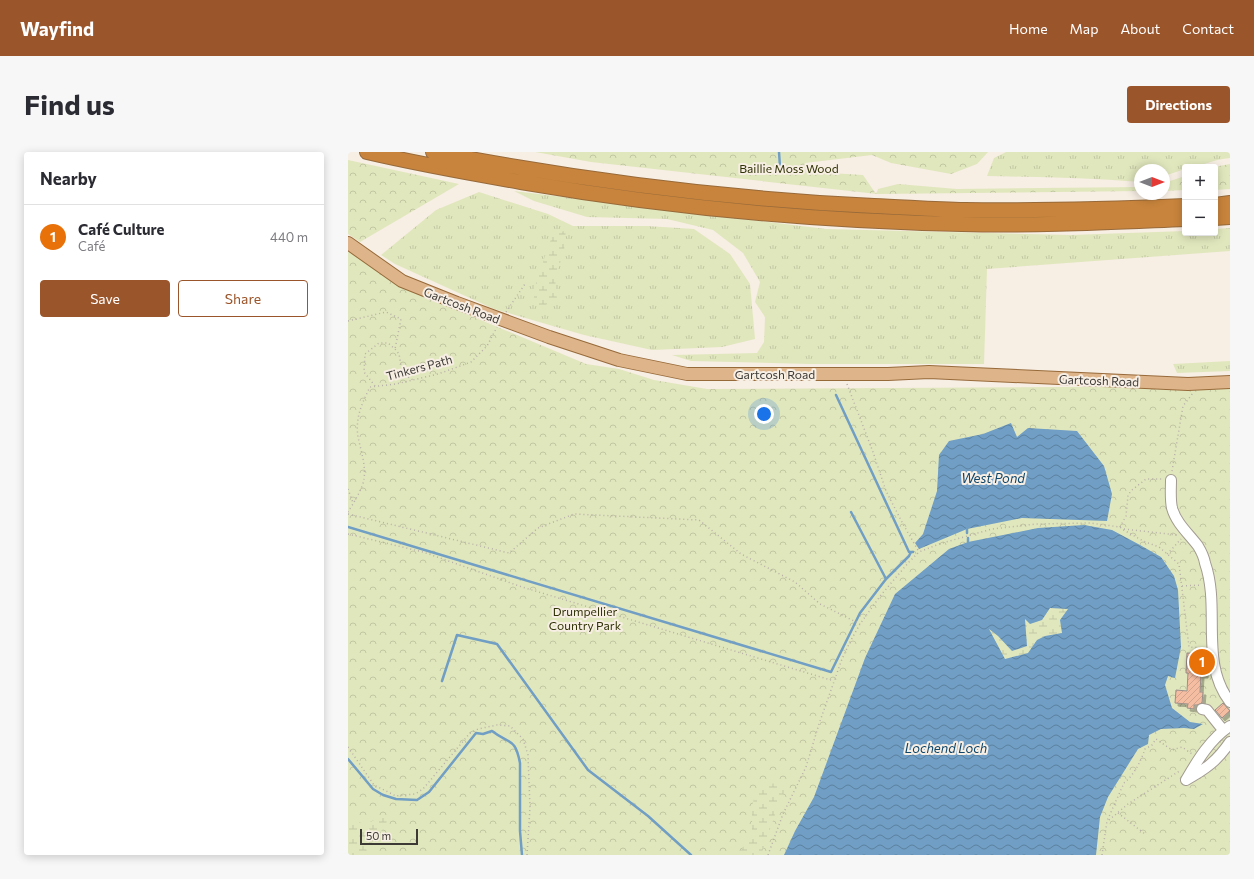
<!DOCTYPE html>
<meta charset="utf-8">
<style>
:root{--surface:#fff;--page:#f7f7f7;--text:#2b2b33;--muted:#7c7c81;--line:#e1e1e2;--accent:#9b552b}
body{margin:0;font-family:Commissioner,sans-serif;background:var(--page);color:var(--text)}
.controls{position:absolute;right:12px;top:12px;display:grid;overflow:hidden;border-radius:4px;box-shadow:0 2px 10px #0003}
.controls button{width:36px;height:36px;display:grid;place-items:center;padding:0;border:0;border-bottom:1px solid var(--line);background:var(--surface);color:var(--text);font:20px sans-serif}
.compass{position:absolute;left:786px;top:12px;width:36px;height:36px;border-radius:50%;background:var(--surface);box-shadow:0 2px 10px #0003;rotate:90deg}
.scale{position:absolute;left:12px;bottom:10px;width:58px;box-sizing:border-box;padding-left:4px;border:2px solid #3d3a36;border-top:0;font-size:11px;line-height:14px;white-space:nowrap;color:#3d3a36;-webkit-text-stroke:3px #f7eee4;paint-order:stroke}
.you{position:absolute;left:416px;top:262px;width:14px;height:14px;margin:-10px;border:3px solid #fff;border-radius:50%;background:#1a73e8;box-shadow:0 0 0 6px #1a73e833}
.badge{display:grid;place-items:center;width:26px;height:26px;border-radius:50%;background:var(--accent);color:#fff;font-size:13px;font-weight:700}
.pin{position:absolute;translate:-50% -50%;border:2px solid #fff;box-shadow:0 1px 4px #0006}
.list{margin:0;padding:0;list-style:none}
h2{display:flex;justify-content:space-between;align-items:center;height:52px;margin:0;padding:0 16px;font-size:17px}
h2 small{font-size:13px;font-weight:400;color:var(--muted)}
.list li{display:grid;grid-template-columns:26px 1fr auto;gap:12px;align-items:center;box-sizing:border-box;height:64px;padding:0 16px;border-top:1px solid var(--line)}
.list b{display:block;font-size:15px;white-space:nowrap}
.list p{margin:0;font-size:13px;white-space:nowrap;color:var(--muted)}
.list em{font-size:13px;font-style:normal;color:var(--muted)}
.actions{display:flex;gap:8px;padding:12px 16px}
.actions a{flex:1;padding:9px 0;border:1px solid var(--accent);border-radius:4px;text-align:center;font-size:14px;color:var(--accent)}
.actions .main{background:var(--accent);color:#fff}
.map{position:relative;flex:none;width:882px;height:703px;overflow:hidden;border-radius:4px}
header{display:flex;align-items:center;gap:24px;box-sizing:border-box;height:56px;padding:0 20px;background:var(--accent);color:#fff}
header strong{font-size:19px}
nav{display:flex;gap:22px;margin-inline-start:auto;font-size:14px}
.intro{display:flex;align-items:center;justify-content:space-between;box-sizing:border-box;height:96px;padding:0 24px}
h1{margin:0;font-size:28px}
.button{padding:10px 18px;border-radius:4px;background:var(--accent);color:#fff;font-size:14px;font-weight:700}
main{display:flex;gap:24px;padding:0 24px}
aside{flex:1;background:var(--surface);border-radius:4px;box-shadow:0 2px 10px #0003}
.map>svg:first-child{display:block}
.grass{fill:url(#grass-tufts)}
.forest{fill:url(#forest-crowns)}
.wetland{fill:url(#wetland-marsh)}
.water{fill:url(#water-waves);fill-rule:evenodd}
.lines{fill:none;stroke-linecap:round;stroke-linejoin:round}
.stream{stroke:#709ec4;stroke-width:2.5}
.building{fill:url(#building-hatch);stroke:#9b8f8a;filter:url(#shadow)}
.minor-casing{stroke:#a29b91;stroke-width:12}
.major-casing{stroke:#976a3a;stroke-width:14}
.highway-casing{stroke:#976a3a;stroke-width:16}
.path{stroke:#b7b0a8;stroke-width:1.5;stroke-dasharray:1 3;stroke-linecap:butt}
.minor{stroke:#fff;stroke-width:10}
.major{stroke:#deb58a;stroke-width:12}
.highway{stroke:#c8843c;stroke-width:14}
.labels{text-anchor:middle;dominant-baseline:central;stroke-width:4;stroke-linejoin:round;paint-order:stroke}
.park-label{font-size:12px;fill:#2f3205;stroke:#f7eee4}
.street-label{font-size:12px;fill:#3d3a36;stroke:#f7eee4}
.water-label{font-size:13px;font-style:italic;fill:#0e456a;stroke:#f7eee4}
</style>
<header>
<strong>Wayfind</strong>
<nav><a>Home</a><a>Map</a><a>About</a><a>Contact</a></nav>
</header>
<div class="intro"><h1>Find us</h1><a class="button">Directions</a></div>
<main>
<aside>
<h2>Nearby<small></small></h2>
<ul class="list">
<li><span class="badge" style="background:#e8710a">1</span><div><b>Café Culture</b><p>Café</p></div><em>440 m</em></li>
</ul>
<div class="actions"><a class="main">Save</a><a>Share</a></div>
</aside>
<div class="map">
<svg width="882" height="703" viewBox="0 0 882 703">
<defs>
<pattern id="grass-tufts" width="24" height="20" patternUnits="userSpaceOnUse"><rect width="24" height="20" fill="#e1e7bd"/><path d="M3 7l-1-3M5 7V3M7 7l1-3M15 17l-1-3M17 17v-4M19 17l1-3" fill="none" stroke="#c2c7a3"/></pattern>
<pattern id="forest-crowns" width="20" height="18" patternUnits="userSpaceOnUse"><rect width="20" height="18" fill="#e1e7bd"/><path d="M2 6a3 3 0 1 1 6 0M12 15a3 3 0 1 1 6 0" fill="none" stroke="#c2c7a3"/></pattern>
<pattern id="wetland-marsh" width="20" height="14" patternUnits="userSpaceOnUse"><rect width="20" height="14" fill="#e1e7bd"/><path d="M1 5h8M5 5V1M11 12h8M15 12V8" fill="none" stroke="#c2c7a3"/></pattern>
<pattern id="water-waves" width="16" height="10" patternUnits="userSpaceOnUse"><rect width="16" height="10" fill="#709ec4"/><path d="M0 5q4-4 8 0t8 0" fill="none" stroke="#5d82a0"/></pattern>
<pattern id="building-hatch" width="6" height="6" patternUnits="userSpaceOnUse"><rect width="6" height="6" fill="#f5bda2"/><path d="M-1 1l2-2M0 6l6-6M5 7l2-2" fill="none" stroke="#d3a38c"/></pattern>
<filter id="shadow"><feDropShadow dx="3" dy="3" stdDeviation="0" flood-color="#0004"/></filter>
</defs>
<rect width="100%" height="100%" fill="#f7eee4"/>
<!-- grass -->
<path class="grass" d="M 658,0 L 882,0 L 882,6 C 866,7 853,15 837,15 L 837,17 L 816,24 L 816,18 L 792,18 L 792,30 C 741,26 690,25 639,24 L 646,6 Z
M 166,39 L 478,77 L 723,83 L 837,79 L 837,81 L 867,81 L 867,77 L 882,76 L 882,99 L 639,117 L 636,212 L 461,212 L 343,209 L 324,203 L 409,201 L 416,190 L 417,165 L 407,150 L 412,130 L 395,101 L 365,78 L 319,67 L 239,65 L 186,49 Z
M 131,40 L 200,62 L 225,74 L 299,74 L 346,77 L 382,102 L 402,132 L 407,187 L 374,195 L 304,198 L 236,183 L 146,157 L 47,112 L 33,103 L 88,58 Z
M 882,209 L 882,219 L 829,221 L 825,212 Z"/>
<!-- forest -->
<path class="forest" d="M 187,0 L 640,0 L 629,12 L 603,22 L 543,11 L 524,3 L 457,11 L 466,20 L 515,23 L 528,42 L 530,37 L 550,32 L 609,37 L 792,35 L 792,39 L 529,42 L 243,10 Z
M 0,8 L 111,32 L 12,90 L 0,82 Z
M 882,12 L 882,37 L 867,38 L 866,15 Z
M 837,24 L 837,38 L 816,39 L 816,31 Z
M 0,97 L 71,142 L 238,212 L 271,217 L 306,228 L 359,237 L 882,234 L 882,703 L 0,703 Z"/>
<!-- wetland -->
<path class="wetland" d="M 218,78 L 216,100 L 207,126 L 209,147 L 192,156 L 186,147 L 186,137 L 204,84 Z
M 702,456 L 721,457 L 714,481 L 697,484 L 689,488 L 680,501 L 657,507 L 640,476 L 650,484 L 664,499 L 677,466 L 694,468 Z
M 433,631 L 437,638 L 428,660 L 413,703 L 389,703 L 404,684 L 404,655 L 408,638 L 416,632 Z
M 40,662 L 38,673 L 14,703 L 0,703 L 0,663 L 4,667 L 16,672 L 36,665 Z"/>
<!-- water -->
<path class="water" d="M 663,271 L 669,285 L 680,276 L 729,279 L 756,314 L 764,342 L 759,369 L 674,366 L 619,377 L 571,397 L 567,391 L 575,382 L 589,339 L 591,303 L 601,289 L 635,282 Z
M 736,373 L 764,378 L 792,393 L 813,405 L 826,424 L 830,438 L 833,495 L 827,526 L 820,524 L 817,533 L 824,556 L 842,570 L 855,572 L 846,577 L 836,576 L 813,577 L 801,583 L 800,592 L 790,597 L 760,645 L 752,665 L 748,703 L 436,703 L 447,679 L 466,645 L 517,506 L 547,442 L 601,397 L 620,390 L 690,376 ZM 702,456 L 720,457 L 712,468 L 714,481 L 697,484 L 689,488 L 680,501 L 657,507 L 641,477 L 650,484 L 664,499 L 679,494 L 677,467 L 682,472 L 694,468 Z"/>
<g class="lines">
<!-- stream -->
<path class="stream" d="M 431,0 L 432,15
M 488,243 L 561,400 L 565,400
M 503,360 L 538,427 L 561,404 L 563,400
M 0,375 L 483,520 L 512,461 L 538,427
M 619,377 L 619,381
M 620,386 L 620,390
M 94,529 L 109,483 L 149,492 L 240,618 L 300,664 L 343,703
M 0,607 L 25,637 L 35,643 L 48,647 L 69,648 L 81,640 L 128,581 L 135,582 L 144,579 C 162,593 167,585 172,611 L 172,679 L 174,703"/>
</g>
<!-- building -->
<path class="building" d="M 839,501 L 858,502 L 859,504 L 857,523 L 853,523 L 852,540 L 855,540 L 854,551 L 849,553 L 846,553 L 846,557 L 839,556 L 840,552 L 827,551 L 828,538 L 839,539 L 840,521 L 838,521 Z
M 875,551 L 882,559 L 874,566 L 867,558 Z"/>
<g class="lines">
<!-- minor casing -->
<g class="minor-casing">
<path id="minor" d="M 823,328 C 823,337 822,347 824,356 C 828,371 841,382 850,394 C 853,399 856,405 857,411 C 873,457 851,510 882,550
M 854,557 L 859,558 L 875,578
M 838,628 C 849,609 863,586 882,574
M 838,628 C 858,617 869,609 882,590"/>
</g>
<!-- major casing -->
<g class="major-casing">
<path id="major" d="M 0,91 L 54,129 L 109,151 L 201,185 L 271,208 L 339,222 L 540,222 L 581,220 L 840,232 L 882,230"/>
</g>
<!-- highway casing -->
<g class="highway-casing">
<path id="highway" d="M 19,0 C 70,12 121,21 173,30 C 318,55 466,69 614,72 C 688,74 763,70 837,67
M 85,0 C 231,28 378,47 526,54 C 556,55 587,58 617,58 C 690,59 764,57 837,54
M 867,53 L 882,51
M 867,66 L 882,65"/>
</g>
<!-- path -->
<path class="path" d="M 158,160 L 177,132
M 0,169 L 38,160 L 53,167 L 47,197
M 499,232 L 525,300 L 538,339 L 555,372 L 571,400
M 27,234 L 16,220 L 17,202 L 31,191 L 40,191 L 47,197 L 51,202 L 53,213 L 57,223 L 65,228
M 824,319 L 835,254 L 845,241
M 0,337 L 5,351
M 0,360 C 5,352 15,336 16,327 C 18,313 13,299 10,285 C 7,266 14,251 22,235 L 48,232 L 90,222 L 123,210 L 139,194 L 149,175
M 0,362 L 161,401 L 190,376 L 226,362 L 351,368 L 393,402 L 447,430 L 472,452 L 512,472
M 772,375 L 778,364 L 780,343 L 784,338 L 798,327 L 814,327
M 776,377 L 829,383
M 0,382 L 75,400 L 174,435 L 486,529
M 819,402 L 824,397 L 833,387
M 834,434 L 854,433
M 0,595 L 26,633 L 48,644 L 67,642 L 75,637 L 122,581 L 130,577 L 149,573 L 162,574 L 175,587 L 180,603 L 182,656 L 179,703
M 770,661 L 797,682
M 761,668 L 780,652 L 833,618
M 420,703 L 435,662 L 458,615 L 471,572 L 494,507 L 502,490 L 512,472 L 533,443 L 561,410 L 571,400 L 591,392 L 644,377 L 688,372 L 742,371 L 772,375 L 774,377 L 795,389 L 811,395 L 831,412 L 841,495 L 856,496
M 754,703 L 759,669 L 776,631 C 786,623 793,609 797,597 L 804,593 L 808,587 L 824,598 L 834,595 L 844,602"/>
<!-- minor -->
<use href="#minor" class="minor"/>
<!-- major -->
<use href="#major" class="major"/>
<!-- highway -->
<use href="#highway" class="highway"/>
</g>
<g class="labels">
<!-- park labels -->
<g class="park-label">
<text x="441" y="16">Baillie Moss Wood</text>
<text x="237" y="459">Drumpellier<tspan x="237" dy="14">Country Park</tspan></text>
</g>
<!-- street labels -->
<g class="street-label">
<text transform="translate(114 153) rotate(21)">Gartcosh Road</text>
<text transform="translate(71 215) rotate(-15)">Tinkers Path</text>
<text x="427" y="222">Gartcosh Road</text>
<text transform="translate(751 228) rotate(2)">Gartcosh Road</text>
</g>
<!-- water labels -->
<g class="water-label">
<text x="645" y="326">West Pond</text>
<text x="598" y="596">Lochend Loch</text>
</g>
</g>
</svg>
<div class="controls">
<button>+</button>
<button>−</button>
</div>
<svg class="compass" viewBox="-18 -18 36 36"><path d="M0-13l5 13h-10z" fill="#e53935"/><path d="M0 13l5-13h-10z" fill="#7c7c81"/></svg>
<div class="scale">50 m</div>
<div class="you"></div>
<div class="pin badge" style="left:854px;top:510px;background:#e8710a">1</div>
</div>
</main>
